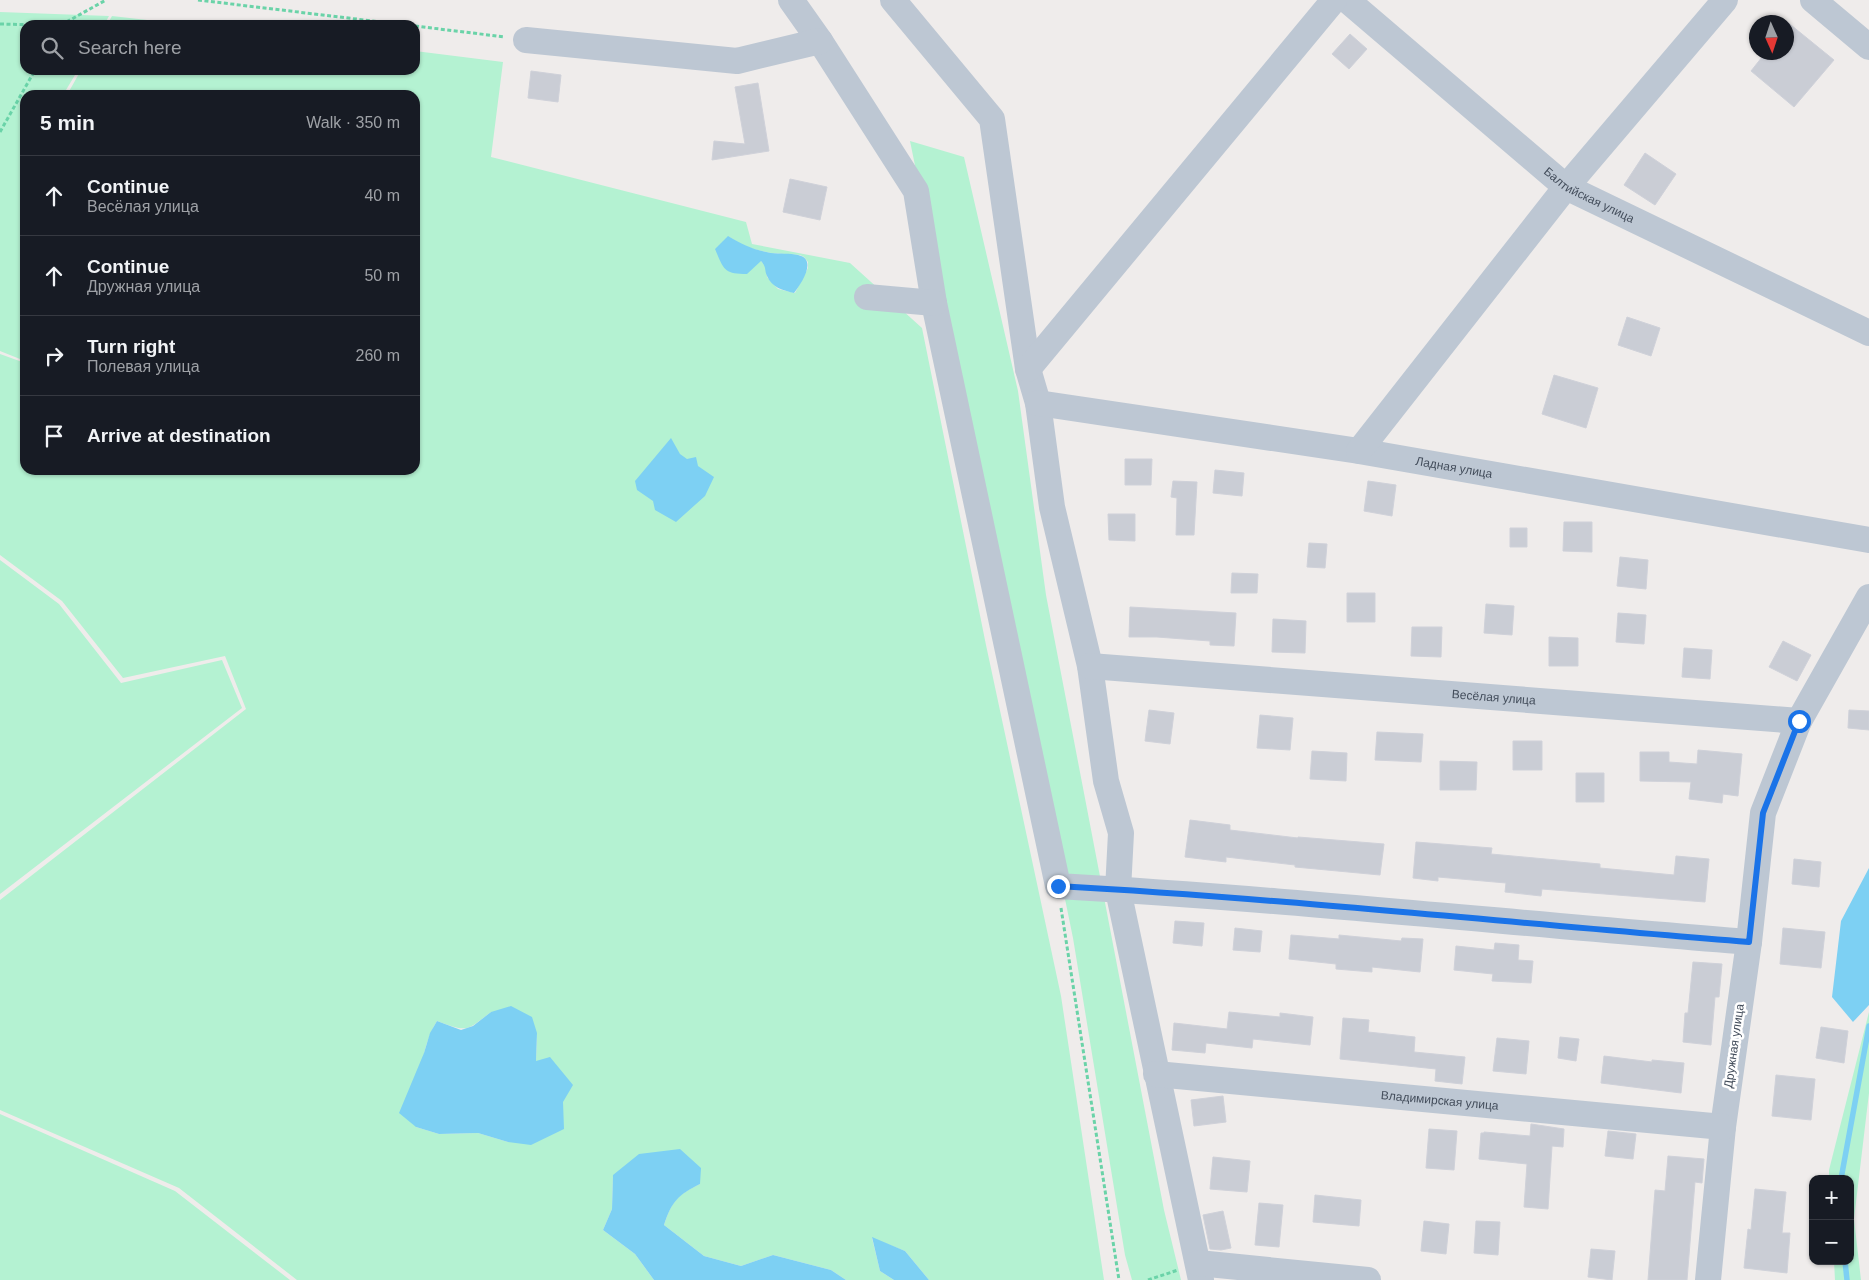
<!DOCTYPE html>
<meta charset="utf-8">
<style>
:root{--surface:#171b24;--page:#242831;--text:#f1f3f6;--muted:#9ea1a6;--line:#363941}
body{margin:0;font-family:Helvetica,sans-serif;background:var(--page);color:var(--text)}
.controls{position:absolute;right:15px;bottom:15px;display:grid;overflow:hidden;border-radius:10px;box-shadow:0 1px 4px #0004}
.controls button{width:45px;height:45px;display:grid;place-items:center;padding:0;border:0;border-bottom:1px solid var(--line);background:var(--surface);color:var(--text);font:25px sans-serif}
.compass{position:absolute;left:1749px;top:15px;width:45px;height:45px;border-radius:50%;background:var(--surface);box-shadow:0 1px 4px #0004;rotate:177deg}
.stop{position:absolute;width:15px;height:15px;margin:-11px;border:4px solid #1a73e8;border-radius:50%;background:#fff}
.stop.end{background:#1a73e8;border-color:#fff;box-shadow:0 1px 5px #0008}
.list{margin:0;padding:0;list-style:none}
h2{display:flex;justify-content:space-between;align-items:center;height:65px;margin:0;padding:0 20px;font-size:21px}
h2 small{font-size:16px;font-weight:400;color:var(--muted)}
.list li{display:grid;grid-template-columns:32px 1fr auto;gap:15px;align-items:center;box-sizing:border-box;height:80px;padding:0 20px;border-top:1px solid var(--line)}
.list b{display:block;font-size:19px;white-space:nowrap}
.list p{margin:0;font-size:16px;white-space:nowrap;color:var(--muted)}
.list em{font-size:16px;font-style:normal;color:var(--muted)}
.icon{flex:none;width:28px;height:28px;fill:none;stroke:currentColor;stroke-width:2;stroke-linecap:round;stroke-linejoin:round}
.map{position:relative;flex:none;width:1869px;height:1280px;overflow:hidden}
.search{position:absolute;background:var(--surface);box-shadow:0 1px 4px #0004;left:20px;top:20px;width:400px;height:55px;display:flex;align-items:center;gap:12px;box-sizing:border-box;padding:0 18px;border-radius:15px;color:var(--muted);font-size:19px}
.panel{position:absolute;background:var(--surface);box-shadow:0 1px 4px #0004;left:20px;top:90px;width:400px;height:385px;border-radius:15px}
.map>svg:first-child{display:block}
.green{fill:#b4f2d2;fill-rule:evenodd}
.water{fill:#7dd0f3}
.lines{fill:none;stroke-linecap:round;stroke-linejoin:round}
.stream{stroke:#7dd0f3;stroke-width:5.5}
.building{fill:#cacdd5;stroke:#cfd1d9}
.path{stroke:#6ad3a8;stroke-width:3;stroke-dasharray:4 2.5;stroke-linecap:butt}
.minor{stroke:#bdc7d3;stroke-width:26}
.route{stroke:#1a73e8;stroke-width:6}
.labels{text-anchor:middle;dominant-baseline:central;stroke-width:5;stroke-linejoin:round;paint-order:stroke}
.street-label{font-size:12px;fill:#434d5b;stroke:#fff}
</style>
<div class="map">
<svg width="1869" height="1280" viewBox="0 0 1869 1280">
<rect width="100%" height="100%" fill="#efeceb"/>
<!-- green -->
<path class="green" d="M 0,12 L 109,16 L 104,25 L 25,25 L 25,70 L 78,70 L 63,95 L 25,95 L 25,361 L 0,351 Z
M 112,16 L 191,25 L 107,25 Z
M 415,51 L 503,62 L 491,157 L 746,222 L 752,244 L 850,263 L 922,328 L 986,645 L 1061,996 L 1104,1280 L 929,1280 L 905,1251 L 872,1238 L 880,1271 L 894,1280 L 846,1280 L 831,1270 L 773,1255 L 741,1266 L 704,1256 L 664,1225 C 672,1201 677,1195 700,1184 L 613,1176 L 612,1209 L 603,1230 L 635,1254 L 654,1280 L 297,1280 L 179,1188 L 0,1110 L 0,900 L 246,709 L 225,656 L 123,678 L 62,601 L 0,555 L 0,354 L 25,363 L 25,470 L 415,470 L 415,95 L 67,95 L 81,70 L 415,70 ZM 728,236 L 745,247 L 771,253 L 800,255 L 804,257 L 808,262 L 808,268 L 795,293 L 778,289 L 767,277 L 766,267 L 761,261 ZM 491,1012 L 537,1033 L 536,1061 L 508,1142 L 478,1133 L 439,1134 L 416,1127 C 420,1092 418,1051 437,1021 C 468,1032 465,1032 491,1012 Z
M 910,141 L 964,157 L 1018,391 L 1046,595 L 1164,1210 L 1181,1280 L 1132,1280 L 1125,1255 L 1073,938 Z
M 0,560 L 59,604 L 121,683 L 222,660 L 242,708 L 0,894 Z
M 1869,1012 L 1869,1093 L 1854,1219 L 1861,1280 L 1835,1280 L 1834,1261 L 1850,1261 L 1850,1179 L 1829,1179 L 1829,1170 Z
M 0,1114 L 175,1191 L 290,1280 L 0,1280 Z"/>
<!-- water -->
<path class="water" d="M 728,236 C 743,245 754,250 771,253 C 780,254 790,253 798,255 C 818,259 801,284 794,293 C 783,290 772,288 767,276 C 764,269 767,268 761,261 L 747,274 C 724,274 724,270 715,249 Z
M 671,438 L 680,454 L 687,459 L 696,457 L 698,466 L 714,477 L 705,496 L 676,522 L 655,510 L 653,501 L 637,490 L 635,481 Z
M 1869,868 L 1869,1005 L 1853,1022 L 1832,997 L 1841,921 Z
M 511,1006 L 532,1017 L 537,1033 L 536,1061 L 550,1057 L 573,1085 L 563,1102 L 564,1129 L 531,1145 L 508,1142 L 478,1133 L 439,1134 L 416,1127 L 399,1113 L 424,1053 L 430,1033 L 437,1021 L 461,1030 L 473,1026 L 491,1012 Z
M 680,1149 L 701,1168 L 700,1184 C 678,1195 672,1201 664,1225 L 704,1256 L 741,1266 L 773,1255 L 831,1270 L 846,1280 L 654,1280 L 635,1254 L 603,1230 L 612,1209 L 613,1175 L 639,1154 Z
M 872,1237 L 905,1251 L 929,1280 L 894,1280 L 880,1271 Z"/>
<g class="lines">
<!-- stream -->
<path class="stream" d="M 1841,1179 L 1869,1026
M 1845,1261 L 1847,1280"/>
</g>
<!-- building -->
<path class="building" d="M 1786,21 L 1834,60 L 1794,107 L 1751,71 L 1766,52 L 1786,52 Z
M 1350,34 L 1367,49 L 1349,69 L 1332,54 Z
M 531,71 L 561,75 L 558,102 L 528,98 Z
M 758,83 L 769,151 L 712,160 L 714,141 L 745,144 L 735,87 Z
M 1645,153 L 1676,174 L 1655,205 L 1624,185 Z
M 790,179 L 827,187 L 820,220 L 783,212 Z
M 1627,317 L 1660,328 L 1651,356 L 1618,345 Z
M 1554,375 L 1598,388 L 1586,428 L 1542,414 Z
M 1125,459 L 1152,459 L 1151,485 L 1125,485 Z
M 1215,470 L 1244,473 L 1242,496 L 1213,493 Z
M 1173,481 L 1197,482 L 1194,535 L 1176,535 L 1177,498 L 1171,497 Z
M 1368,481 L 1396,485 L 1392,516 L 1364,511 Z
M 1108,514 L 1135,514 L 1135,541 L 1109,540 Z
M 1564,522 L 1592,522 L 1592,552 L 1563,551 Z
M 1510,528 L 1527,528 L 1527,547 L 1510,547 Z
M 1309,543 L 1327,544 L 1325,568 L 1307,567 Z
M 1620,557 L 1648,560 L 1646,589 L 1617,586 Z
M 1232,573 L 1258,574 L 1257,593 L 1231,593 Z
M 1347,593 L 1375,593 L 1375,622 L 1347,622 Z
M 1486,604 L 1514,606 L 1512,635 L 1484,633 Z
M 1130,607 L 1236,613 L 1234,646 L 1210,645 L 1210,641 L 1157,637 L 1129,637 Z
M 1618,613 L 1646,615 L 1644,644 L 1616,642 Z
M 1273,619 L 1306,621 L 1305,653 L 1272,652 Z
M 1412,627 L 1442,627 L 1441,657 L 1411,656 Z
M 1549,637 L 1578,638 L 1578,666 L 1549,666 Z
M 1783,641 L 1811,655 L 1797,681 L 1769,667 Z
M 1684,648 L 1712,650 L 1710,679 L 1682,677 Z
M 1149,710 L 1174,713 L 1170,744 L 1145,741 Z
M 1849,710 L 1869,711 L 1869,730 L 1848,728 Z
M 1260,715 L 1293,718 L 1290,750 L 1257,748 Z
M 1377,732 L 1423,734 L 1421,762 L 1375,760 Z
M 1513,741 L 1542,741 L 1542,770 L 1513,770 Z
M 1698,750 L 1742,754 L 1738,796 L 1723,794 L 1722,803 L 1689,799 L 1691,782 L 1640,781 L 1640,752 L 1669,752 L 1669,762 L 1697,764 Z
M 1312,751 L 1347,753 L 1346,781 L 1310,779 Z
M 1440,761 L 1477,762 L 1476,790 L 1440,790 Z
M 1576,773 L 1604,773 L 1604,802 L 1576,802 Z
M 1190,820 L 1230,825 L 1230,830 L 1298,838 L 1298,837 L 1384,844 L 1380,875 L 1295,867 L 1295,865 L 1226,857 L 1226,862 L 1185,857 Z
M 1416,842 L 1492,848 L 1491,854 L 1600,864 L 1600,868 L 1674,875 L 1676,856 L 1709,859 L 1705,902 L 1542,889 L 1541,896 L 1505,892 L 1506,883 L 1438,877 L 1438,881 L 1413,878 Z
M 1794,859 L 1821,862 L 1819,887 L 1792,884 Z
M 1175,921 L 1204,923 L 1202,946 L 1173,943 Z
M 1235,928 L 1262,931 L 1260,952 L 1233,950 Z
M 1783,928 L 1825,932 L 1821,968 L 1780,964 Z
M 1291,935 L 1339,939 L 1339,935 L 1401,941 L 1402,938 L 1423,939 L 1420,972 L 1372,967 L 1372,972 L 1336,969 L 1336,964 L 1289,959 Z
M 1495,943 L 1519,945 L 1518,960 L 1533,961 L 1531,983 L 1492,981 L 1493,974 L 1454,970 L 1456,946 L 1494,950 Z
M 1693,962 L 1722,964 L 1719,997 L 1715,997 L 1711,1045 L 1683,1042 L 1685,1013 L 1688,1013 Z
M 1229,1012 L 1280,1017 L 1280,1013 L 1313,1017 L 1310,1045 L 1253,1039 L 1252,1048 L 1206,1043 L 1205,1053 L 1172,1050 L 1174,1023 L 1227,1029 Z
M 1343,1018 L 1369,1020 L 1368,1032 L 1415,1037 L 1414,1052 L 1465,1057 L 1462,1084 L 1435,1081 L 1436,1069 L 1340,1059 Z
M 1821,1027 L 1848,1031 L 1844,1063 L 1816,1058 Z
M 1560,1037 L 1579,1039 L 1576,1061 L 1558,1058 Z
M 1497,1038 L 1529,1041 L 1526,1074 L 1493,1071 Z
M 1604,1056 L 1652,1062 L 1652,1060 L 1684,1063 L 1681,1093 L 1601,1083 Z
M 1776,1075 L 1815,1079 L 1811,1120 L 1772,1116 Z
M 1223,1096 L 1226,1122 L 1194,1126 L 1191,1100 Z
M 1531,1124 L 1564,1129 L 1563,1147 L 1552,1146 L 1548,1209 L 1524,1207 L 1527,1164 L 1479,1159 L 1481,1133 L 1484,1133 L 1484,1132 L 1530,1136 Z
M 1429,1129 L 1457,1131 L 1454,1170 L 1426,1168 Z
M 1608,1131 L 1636,1134 L 1633,1159 L 1605,1156 Z
M 1668,1156 L 1704,1159 L 1702,1183 L 1695,1182 L 1687,1280 L 1648,1280 L 1655,1190 L 1665,1191 Z
M 1213,1157 L 1250,1161 L 1247,1192 L 1210,1189 Z
M 1755,1189 L 1786,1192 L 1782,1233 L 1790,1233 L 1787,1273 L 1744,1268 L 1748,1229 L 1751,1230 Z
M 1315,1195 L 1361,1200 L 1359,1226 L 1313,1222 Z
M 1259,1203 L 1283,1205 L 1279,1247 L 1255,1245 Z
M 1223,1211 L 1231,1248 L 1221,1250 L 1210,1249 L 1203,1215 Z
M 1424,1221 L 1449,1224 L 1446,1254 L 1421,1251 Z
M 1476,1221 L 1500,1222 L 1498,1255 L 1474,1253 Z
M 1591,1249 L 1615,1251 L 1612,1280 L 1588,1277 Z"/>
<g class="lines">
<!-- path -->
<path class="path" d="M 198,0 L 406,25
M 0,24 L 38,25
M 61,25 L 106,0
M 415,26 L 505,37
M 0,132 L 35,70
M 1061,908 L 1119,1280
M 1148,1280 L 1178,1270"/>
<!-- minor -->
<g class="minor">
<path d="M 791,0 L 820,41 L 916,191 L 934,303 L 1058,886 C 1289,899 1519,924 1749,942"/>
<path d="M 893,0 L 992,119 L 1028,369 L 1038,403 L 1052,507 L 1090,666 L 1106,781 L 1121,833 L 1118,890 L 1201,1280"/>
<path id="s1" d="M 1347,0 L 1566,187 L 1869,333"/>
<path d="M 1813,0 L 1869,47"/>
<path d="M 526,40 L 737,61 L 820,41"/>
<path d="M 867,297 L 934,303"/>
<path d="M 1028,369 L 1334,0"/>
<path id="s2" d="M 1038,403 L 1359,451 L 1869,540"/>
<path d="M 1359,451 L 1566,187 L 1725,0"/>
<path id="s3" d="M 1090,666 L 1799,721 L 1763,813 L 1749,942 L 1723,1127 L 1708,1280"/>
<path d="M 1799,721 L 1869,597"/>
<path id="s4" d="M 1156,1074 L 1723,1127"/>
<path d="M 1198,1263 L 1368,1280"/>
</g>
</g>
<g class="lines">
<!-- route -->
<path class="route" d="M 1058,886 C 1289,899 1519,924 1749,942 L 1763,813 L 1799,721"/>
</g>
<g class="labels">
<!-- street labels -->
<g class="street-label">
<text stroke="none"><textPath href="#s1" startOffset="312">Балтийская улица</textPath></text>
<text stroke="none"><textPath href="#s2" startOffset="421">Ладная улица</textPath></text>
<text stroke="none"><textPath href="#s3" startOffset="405">Весёлая улица</textPath></text>
<text transform="translate(1734 1046) rotate(-82)">Дружная улица</text>
<text stroke="none"><textPath href="#s4" startOffset="285">Владимирская улица</textPath></text>
</g>
</g>
</svg>
<div class="controls">
<button>+</button>
<button>−</button>
</div>
<svg class="compass" viewBox="-18 -18 36 36"><path d="M0-13l5 13h-10z" fill="#e53935"/><path d="M0 13l5-13h-10z" fill="#9ea1a6"/></svg>
<div class="stop" style="left:1799px;top:721px"></div>
<div class="stop end" style="left:1058px;top:886px"></div>
<div class="search"><svg class="icon" aria-label="search" viewBox="0 0 24 24"><circle cx="10" cy="10" r="6"/><path d="M15 15l6 6"/></svg>Search here</div>
<section class="panel">
<h2>5 min<small>Walk · 350 m</small></h2>
<ul class="list">
<li><svg class="icon" aria-label="ahead" viewBox="0 0 24 24"><path d="M12 20V5M6 11l6-6 6 6"/></svg><div><b>Continue</b><p>Весёлая улица</p></div><em>40 m</em></li>
<li><svg class="icon" aria-label="ahead" viewBox="0 0 24 24"><path d="M12 20V5M6 11l6-6 6 6"/></svg><div><b>Continue</b><p>Дружная улица</p></div><em>50 m</em></li>
<li><svg class="icon" aria-label="right" viewBox="0 0 24 24"><path d="M7 20v-9h11M14 6l5 5-5 5"/></svg><div><b>Turn right</b><p>Полевая улица</p></div><em>260 m</em></li>
<li><svg class="icon" aria-label="arrive" viewBox="0 0 24 24"><path d="M6 21V4h12l-3 4 3 4H6"/></svg><div><b>Arrive at destination</b></div></li>
</ul>
</section>
</div>
